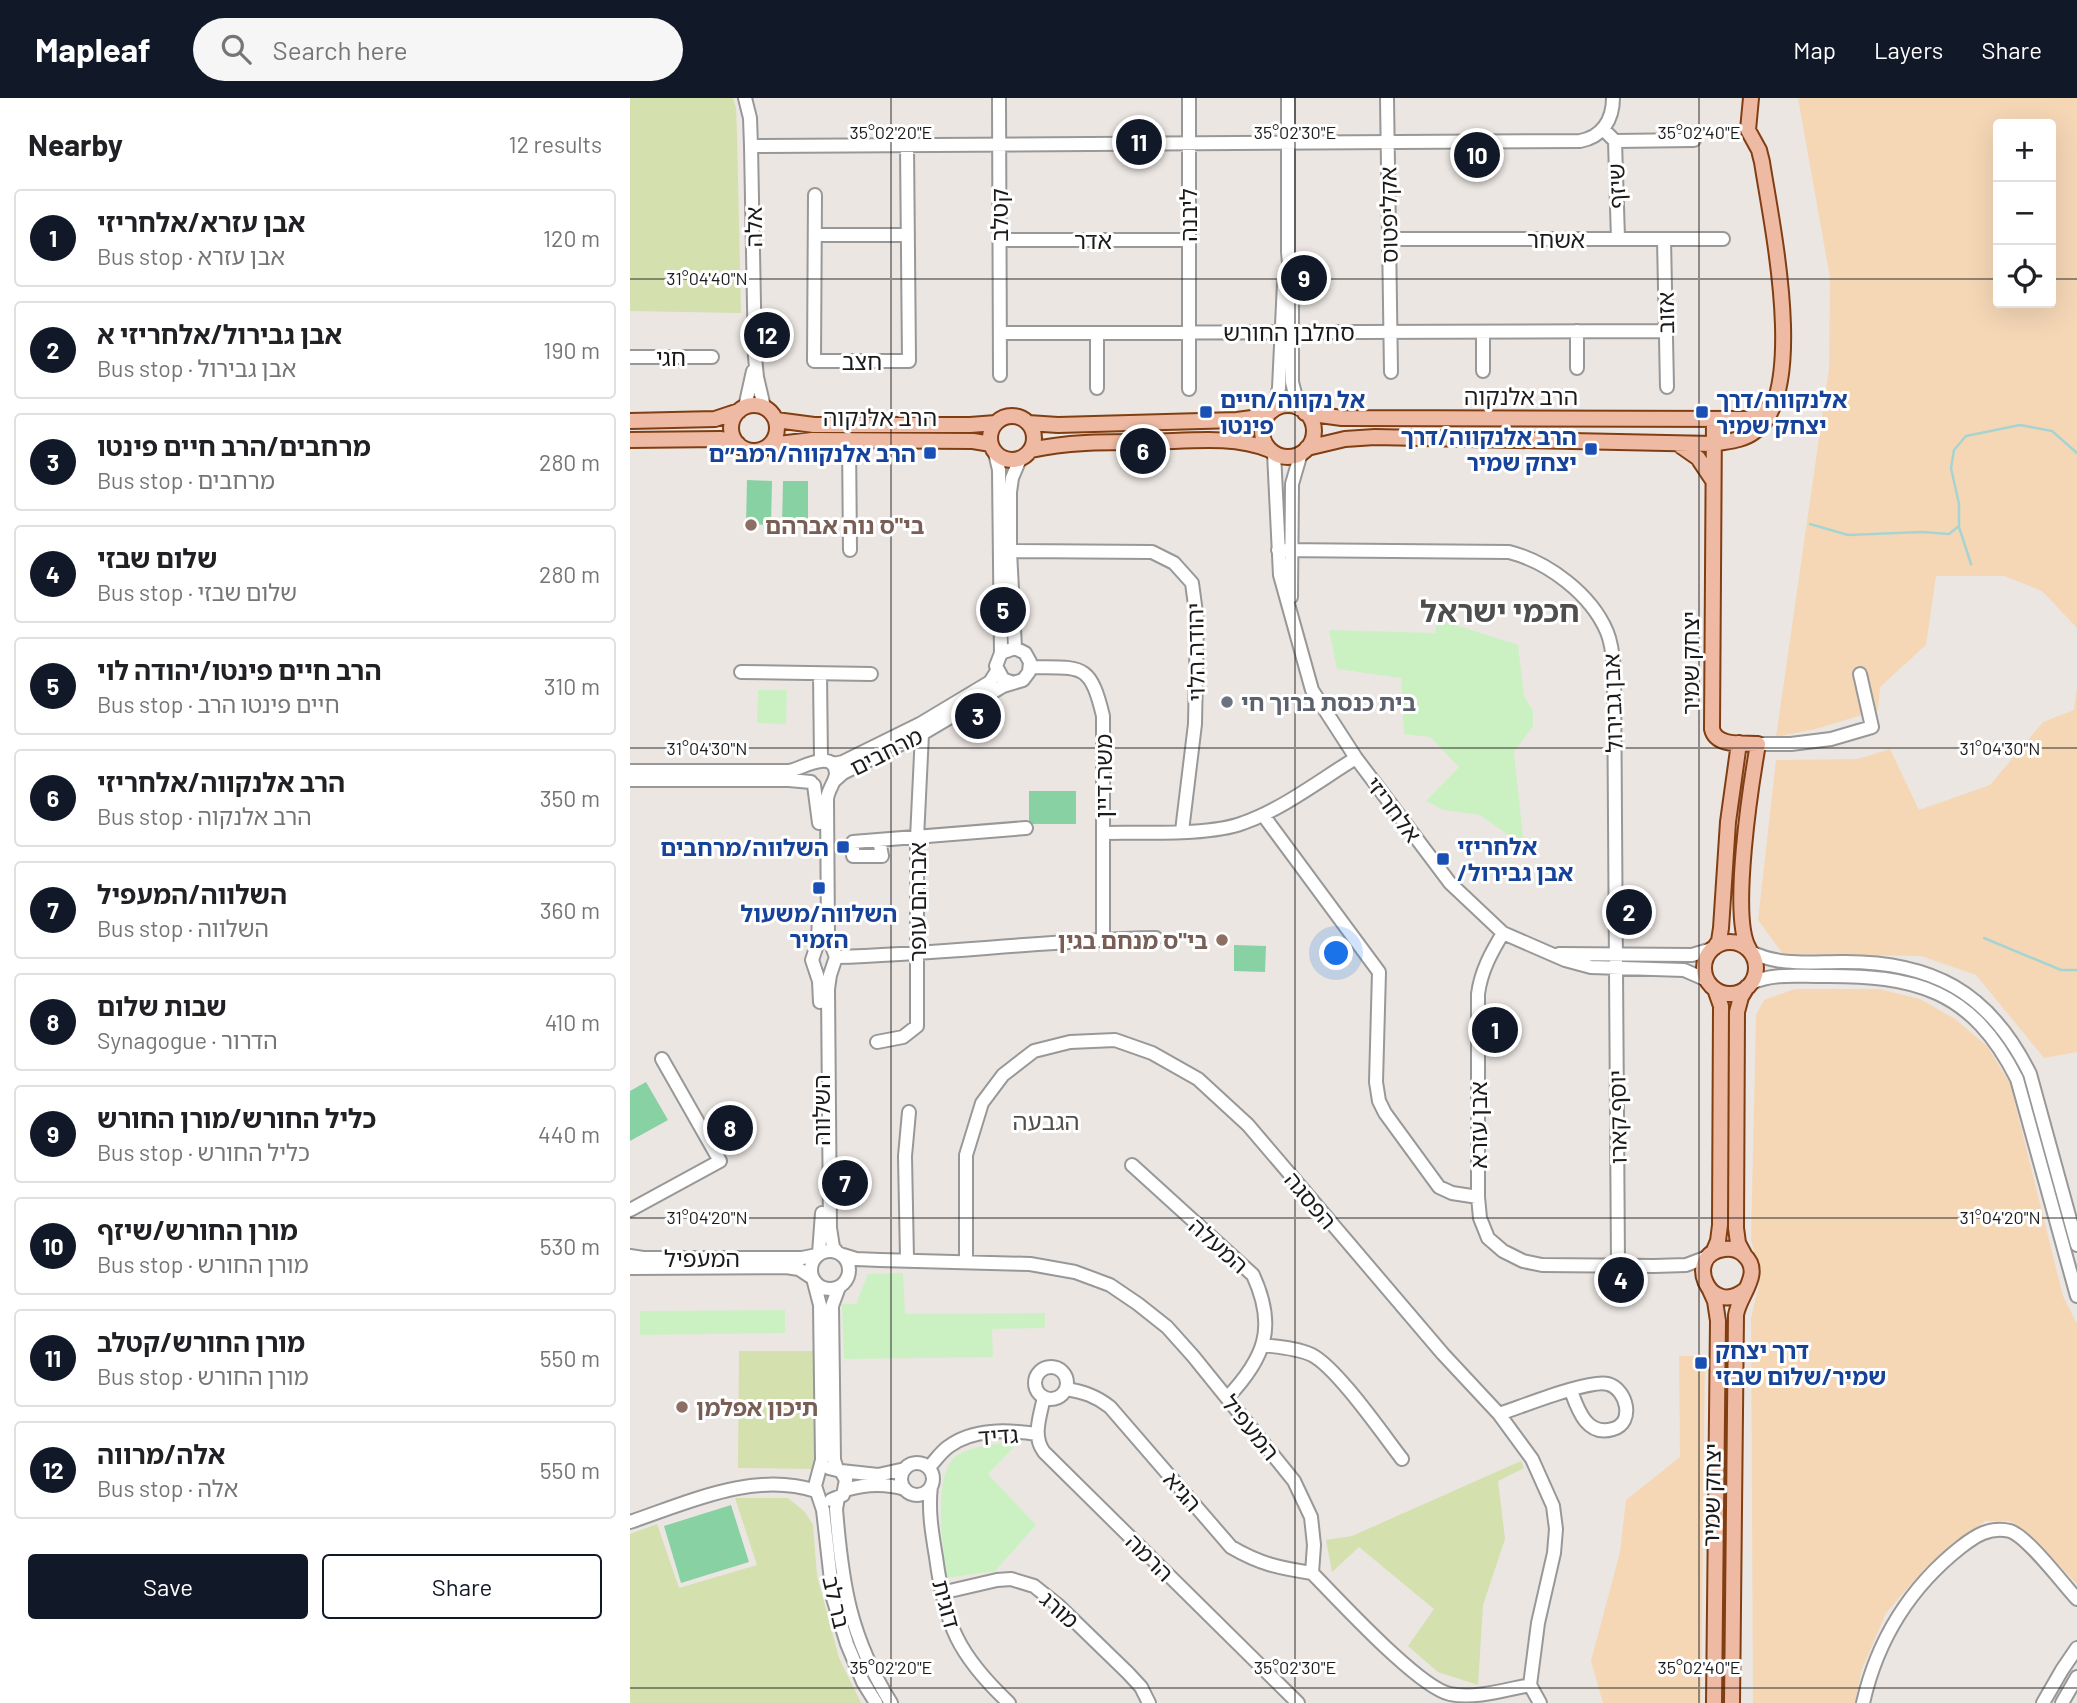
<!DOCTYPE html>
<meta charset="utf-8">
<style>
:root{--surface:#fff;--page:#f6f6f6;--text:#202124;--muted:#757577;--line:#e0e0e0;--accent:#111827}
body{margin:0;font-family:Barlow,"Noto Sans Hebrew",sans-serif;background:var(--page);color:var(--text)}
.controls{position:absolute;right:21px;top:21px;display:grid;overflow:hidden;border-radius:7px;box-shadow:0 7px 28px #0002}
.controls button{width:63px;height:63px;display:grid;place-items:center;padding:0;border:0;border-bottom:2px solid var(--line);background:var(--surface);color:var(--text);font:35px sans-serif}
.you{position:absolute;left:707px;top:856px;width:24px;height:24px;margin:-18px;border:5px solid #fff;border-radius:50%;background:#1a73e8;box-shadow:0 0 0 10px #1a73e833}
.badge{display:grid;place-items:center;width:46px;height:46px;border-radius:50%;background:var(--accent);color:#fff;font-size:23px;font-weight:700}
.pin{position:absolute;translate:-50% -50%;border:4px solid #fff;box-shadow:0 2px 7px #0006}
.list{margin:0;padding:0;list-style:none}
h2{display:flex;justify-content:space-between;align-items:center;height:91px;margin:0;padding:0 28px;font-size:30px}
h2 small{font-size:23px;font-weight:400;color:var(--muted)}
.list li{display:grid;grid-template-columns:46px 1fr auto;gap:21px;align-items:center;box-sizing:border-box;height:98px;margin:0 14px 14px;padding:0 14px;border:2px solid var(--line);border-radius:7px}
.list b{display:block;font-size:26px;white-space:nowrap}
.list p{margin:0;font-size:23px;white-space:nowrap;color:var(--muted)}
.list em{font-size:23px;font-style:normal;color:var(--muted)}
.actions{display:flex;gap:14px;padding:21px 28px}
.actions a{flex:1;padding:16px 0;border:2px solid var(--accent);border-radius:7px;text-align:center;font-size:24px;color:var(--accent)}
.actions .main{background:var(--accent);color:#fff}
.icon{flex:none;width:38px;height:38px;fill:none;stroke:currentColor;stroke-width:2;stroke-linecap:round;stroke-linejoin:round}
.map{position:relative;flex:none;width:1447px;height:1605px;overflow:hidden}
header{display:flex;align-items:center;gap:42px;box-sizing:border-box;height:98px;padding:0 35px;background:var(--accent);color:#fff}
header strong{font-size:33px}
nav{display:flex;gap:38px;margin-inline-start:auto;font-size:24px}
.search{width:490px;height:63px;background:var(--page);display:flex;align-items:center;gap:18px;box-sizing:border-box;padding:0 24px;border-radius:38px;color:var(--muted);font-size:26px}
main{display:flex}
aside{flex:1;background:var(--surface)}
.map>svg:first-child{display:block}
.grass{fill:#d4e0ad}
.sand{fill:#f5d7b6;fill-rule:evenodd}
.park{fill:#cbf1c3}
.pitch{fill:#88d1a2}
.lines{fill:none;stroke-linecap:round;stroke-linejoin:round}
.stream{stroke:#a7d4d2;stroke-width:2.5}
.minor-casing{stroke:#989898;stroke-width:16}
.major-casing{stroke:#803e12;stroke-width:18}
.minor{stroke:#fff;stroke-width:12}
.major{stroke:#efbaa3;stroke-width:14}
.ticks{fill:none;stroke:#1b1b1b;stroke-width:2;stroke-opacity:0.45}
.transit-dot{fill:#1a4fb4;stroke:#fff;stroke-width:2.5}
.education-dot{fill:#8d6e63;stroke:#fff;stroke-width:2.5}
.worship-dot{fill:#6b7280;stroke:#fff;stroke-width:2.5}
.labels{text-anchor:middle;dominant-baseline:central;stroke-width:6;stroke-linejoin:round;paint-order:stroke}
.street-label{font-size:23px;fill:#1b1b1b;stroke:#fff}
.transit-label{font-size:23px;font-weight:bold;fill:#164399;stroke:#fff;text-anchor:start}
.education-label{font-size:23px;font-weight:bold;fill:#785e54;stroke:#fff;text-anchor:start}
.worship-label{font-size:23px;font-weight:bold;fill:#5b616d;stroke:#fff;text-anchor:start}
.neighbourhood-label{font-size:24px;fill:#4e4e4e;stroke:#fff}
.district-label{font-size:30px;font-weight:bold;fill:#4e4e4e;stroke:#fff}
.ticks-label{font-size:18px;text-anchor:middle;fill:#1b1b1b;stroke:#fff;stroke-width:6;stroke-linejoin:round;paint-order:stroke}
</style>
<header>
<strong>Mapleaf</strong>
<div class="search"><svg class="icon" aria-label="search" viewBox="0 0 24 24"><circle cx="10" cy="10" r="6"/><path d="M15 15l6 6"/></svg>Search here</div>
<nav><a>Map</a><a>Layers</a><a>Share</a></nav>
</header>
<main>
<aside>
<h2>Nearby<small>12 results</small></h2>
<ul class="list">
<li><span class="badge">1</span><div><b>אבן עזרא/אלחריזי</b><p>Bus stop · אבן עזרא</p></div><em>120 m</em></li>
<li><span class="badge">2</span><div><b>אבן גבירול/אלחריזי א</b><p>Bus stop · אבן גבירול</p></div><em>190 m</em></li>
<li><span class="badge">3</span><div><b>מרחבים/הרב חיים פינטו</b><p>Bus stop · מרחבים</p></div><em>280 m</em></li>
<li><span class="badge">4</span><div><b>שלום שבזי</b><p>Bus stop · שלום שבזי</p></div><em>280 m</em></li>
<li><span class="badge">5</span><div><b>הרב חיים פינטו/יהודה לוי</b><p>Bus stop · חיים פינטו הרב</p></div><em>310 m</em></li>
<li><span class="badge">6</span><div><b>הרב אלנקווה/אלחריזי</b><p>Bus stop · הרב אלנקוה</p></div><em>350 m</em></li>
<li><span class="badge">7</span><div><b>השלווה/המעפיל</b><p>Bus stop · השלווה</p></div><em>360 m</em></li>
<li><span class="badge">8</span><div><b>שבות שלום</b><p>Synagogue · הדרור</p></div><em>410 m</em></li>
<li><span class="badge">9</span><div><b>כליל החורש/מורן החורש</b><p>Bus stop · כליל החורש</p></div><em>440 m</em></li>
<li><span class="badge">10</span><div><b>מורן החורש/שיזף</b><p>Bus stop · מורן החורש</p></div><em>530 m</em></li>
<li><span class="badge">11</span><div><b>מורן החורש/קטלב</b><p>Bus stop · מורן החורש</p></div><em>550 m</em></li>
<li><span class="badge">12</span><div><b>אלה/מרווה</b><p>Bus stop · אלה</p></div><em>550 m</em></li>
</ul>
<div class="actions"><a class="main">Save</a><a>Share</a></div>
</aside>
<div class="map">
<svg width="1447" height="1605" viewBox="0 0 1447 1605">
<rect width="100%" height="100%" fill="#ebe6e2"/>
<!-- grass -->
<path class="grass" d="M 0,0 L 103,0 L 106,10 L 107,35 L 111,215 L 0,213 Z
M 109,1253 L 184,1253 L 184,1371 L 108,1370 Z
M 891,1363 L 894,1370 L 868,1383 L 875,1441 L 853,1507 L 848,1587 L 808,1574 L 778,1548 L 804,1511 L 729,1449 L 702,1474 L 696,1442 L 722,1438 Z
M 105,1400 L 158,1400 L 175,1414 L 183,1427 L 187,1478 L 209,1560 L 231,1605 L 0,1605 L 0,1436 L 27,1426 L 49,1490 L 127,1467 Z"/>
<!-- sand -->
<path class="sand" d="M 1168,0 L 1447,0 L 1447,530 L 1412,493 L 1374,478 L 1306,478 L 1296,547 L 1250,589 L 1248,612 L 1186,631 L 1146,639 L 1199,271 L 1200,180 ZM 1368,26 L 1421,26 L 1421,205 L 1368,205 Z
M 1447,589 L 1447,954 L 1414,960 L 1346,877 L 1291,858 L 1153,856 L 1128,822 L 1146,662 L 1228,661 L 1260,651 L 1289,712 L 1360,687 L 1413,624 L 1444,612 Z
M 1165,891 L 1249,891 L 1290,901 L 1325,921 L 1357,948 L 1380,985 L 1433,1198 L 1447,1226 L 1447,1486 L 1403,1441 L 1380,1423 L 1355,1423 L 1295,1470 L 1256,1515 L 1232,1571 L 1225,1605 L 1123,1605 L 1121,1220 L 1129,1187 L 1127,1163 L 1121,1142 L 1126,917 L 1134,902 Z
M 1049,1258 L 1075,1258 L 1071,1605 L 973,1605 L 961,1563 L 990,1454 L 996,1402 L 1050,1359 Z"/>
<!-- park -->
<path class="park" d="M 807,521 L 888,547 L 894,598 L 903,613 L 903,628 L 884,654 L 894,748 L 850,717 L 814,712 L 796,703 L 829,669 L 800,639 L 774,636 L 771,580 L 707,571 L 699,532 L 805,535 Z
M 128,592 L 157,592 L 156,626 L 127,625 Z
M 273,1175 L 275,1216 L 415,1215 L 415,1230 L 362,1231 L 363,1259 L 214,1261 L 212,1206 L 226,1206 L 238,1176 Z
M 155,1212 L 155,1235 L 10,1237 L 10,1213 Z
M 371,1345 L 384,1349 L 358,1376 L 406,1427 L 365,1473 L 316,1480 C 314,1451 300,1373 329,1356 C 341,1349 357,1348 371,1345 Z"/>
<!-- pitch -->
<path class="pitch" d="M 117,382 L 142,383 L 141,427 L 116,426 Z
M 153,383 L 178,383 L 178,427 L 152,427 Z
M 399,693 L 446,693 L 446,726 L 399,726 Z
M 604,847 L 636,848 L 635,874 L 604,873 Z
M 16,984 L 38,1022 L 0,1043 L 0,993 Z
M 101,1407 L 119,1464 L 51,1485 L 34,1428 Z"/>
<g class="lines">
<!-- stream -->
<path class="stream" d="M 1180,426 L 1218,437 L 1292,434 L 1319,436 L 1329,428 L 1329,406 L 1321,370 L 1324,352 L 1336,338 L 1390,327 L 1422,333 L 1447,355
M 1329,429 L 1341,466
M 1354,840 L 1431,872 L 1447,872"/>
<!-- minor casing -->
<g class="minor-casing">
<path id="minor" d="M 115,0 L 120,20 L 121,48 L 125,259 L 127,279 L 134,309
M 369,0 L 370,277
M 559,0 L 559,291
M 658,0 L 658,154 L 662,201 L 662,284 L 669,311
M 757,0 L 761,274
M 973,31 L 985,43 L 988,141
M 985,43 L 1064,42
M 121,48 L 950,43 C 972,39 983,22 983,0
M 185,97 L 184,263 L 279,263 L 277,47
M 185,137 L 278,137
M 759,141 L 1093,141
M 1034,141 L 1037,289
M 369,142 L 558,142
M 947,233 L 947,270
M 370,235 L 1036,233
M 467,235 L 467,290
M 0,259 L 82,259
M 853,273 L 853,234
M 115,309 L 123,273
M 643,313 L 649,290 L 654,185
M 219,341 L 220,452
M 365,355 L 369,372 L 371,556
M 644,355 L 650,477 L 682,592 L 726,660 L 820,785 L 873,835 L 935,862 L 961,869 L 1054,872 L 1077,882
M 648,452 L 879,454 C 918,464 961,496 977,534 C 982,546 983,559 984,571 L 988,1168
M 380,453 L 522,454 L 544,465 L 562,485 L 567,522 L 565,626 L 552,733
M 661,499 L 662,386 L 671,355
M 385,550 L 380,453 L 380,394 L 382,380 L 390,361
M 401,569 C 452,570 460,564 473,618 L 473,841
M 111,574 L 241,576
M 190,576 L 191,662
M 1128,646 L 1161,646 L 1201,641 L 1242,629 L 1230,576
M 203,666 L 213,664 L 290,626 L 360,584 L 367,573
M 0,673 L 159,673 C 171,671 204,650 206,675 C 206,683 198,691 197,701 L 198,838 L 206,859 L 200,877 L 198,891 L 200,1130 L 203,1149 L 207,1154
M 0,682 L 159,682 L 181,684
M 204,683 L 213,675 L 295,634 L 373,588 L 393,582 L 399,574 L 400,564 L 395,555 L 385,550 L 371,555 L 366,568 L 373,581 L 383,585
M 184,687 L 189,725
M 633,717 L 749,874 L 746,984 L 749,1003 L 755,1015 L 809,1089 L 822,1095 L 848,1099
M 473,735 C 511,734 579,738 613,725 C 653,711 690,682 726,660
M 249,742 L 252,758 L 223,758 L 223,744 L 396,730
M 189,817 L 188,844 L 182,862 L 189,883 L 190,904
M 873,835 C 861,855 851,873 848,896 L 848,1099 L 850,1120 L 858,1140 L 873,1153 L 893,1163 L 912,1167 L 1024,1168 L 1056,1167 L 1080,1158
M 1121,854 C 1149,868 1180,864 1211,864 C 1301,863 1359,893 1400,976 L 1447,1147
M 929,856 L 1062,857 L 1082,851
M 206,859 C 313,856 419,842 526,840
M 1121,885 C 1143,875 1167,878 1191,878 C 1285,877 1342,891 1387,981 L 1447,1198
M 247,944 L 273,939 L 287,928 L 287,740 L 292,636
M 502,1067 L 623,1177 C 647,1229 635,1260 597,1300
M 0,1112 L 90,1063 L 32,961
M181 1172a19 19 0 1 1 38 0a19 19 0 1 1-38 0Z
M 189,1155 L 192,1115
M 213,1157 L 226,1161 L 250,1162 L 400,1166 L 445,1174 L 480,1187 L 508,1206 L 537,1229 L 563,1258 L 664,1383 L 681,1419 L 684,1447 L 682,1475 C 708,1501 789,1590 820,1596 C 846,1601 874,1592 900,1587
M 0,1158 L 13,1160 L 172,1160 L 187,1157
M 277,1161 L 275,1058 L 279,1014
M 336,1163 L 336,1057 L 352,1005 L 373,977 L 404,953 L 440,944 L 485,942 L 522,955 L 568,981 L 618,1027 L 813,1256 L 869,1316 L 902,1361 L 923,1408 L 926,1431 L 924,1455 L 908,1525 L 900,1587
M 0,1170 L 156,1169 L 169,1171 L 181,1179
M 184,1184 L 190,1207 L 192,1362 L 185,1388 L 193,1412 L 203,1500 L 217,1546 L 233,1584 L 246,1605
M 633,1247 C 649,1249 667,1250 682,1257 C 707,1270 752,1335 772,1361
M405 1285a16 16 0 1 1 32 0a16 16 0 1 1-32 0Z
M 436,1291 C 454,1294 466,1298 480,1309 L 601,1449 C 630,1466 649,1470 682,1475
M 414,1299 C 410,1319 402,1338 414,1354 L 668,1605
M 869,1316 C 891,1309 959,1281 978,1286 C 997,1291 1005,1325 983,1331 C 957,1339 948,1312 941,1293
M271 1381a16 16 0 1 1 32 0a16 16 0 1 1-32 0Z
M 299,1369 C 305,1363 311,1354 318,1349 C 343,1330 378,1332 407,1336
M 199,1370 L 211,1373 L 216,1382 L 213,1397 L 201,1402
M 207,1371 L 204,1362 L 202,1208 L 209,1189
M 211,1373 L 248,1377 L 275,1371
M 301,1388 C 298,1412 302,1435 306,1459 C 315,1527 328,1557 379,1605
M 215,1392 C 235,1386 255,1385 275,1391
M 208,1400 L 206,1411 C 212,1487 220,1539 261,1605
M 0,1424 C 59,1404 124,1373 186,1393
M 311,1495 L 367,1482 L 381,1481 L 404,1488 L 429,1508 L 498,1575 L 511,1589 L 519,1605
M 900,1587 L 910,1605
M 1233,1605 C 1247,1543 1280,1489 1331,1449 C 1345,1438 1360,1428 1380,1433 C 1398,1439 1433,1486 1447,1501
M 1413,1605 L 1432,1572 L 1447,1550
M 1432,1605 L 1447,1579"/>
</g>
<!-- major casing -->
<g class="major-casing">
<path id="major" d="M101 330a23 23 0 1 1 46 0a23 23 0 1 1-46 0Z
M632 333a26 26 0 1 1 52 0a26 26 0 1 1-52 0Z
M 675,315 L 712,320 L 1117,321 L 1132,315 L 1142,307
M360 340a22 22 0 1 1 44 0a22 22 0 1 1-44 0Z
M 1084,321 L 1082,631 C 1086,649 1113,645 1128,646 C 1121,686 1100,820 1119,851
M 146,322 L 184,327 L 340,327 L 366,325
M 0,323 L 85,321 L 109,313
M 398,325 L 428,327 L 607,322 L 637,318
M 0,342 L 91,341 L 108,346
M 1048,346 L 1068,360 L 1082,381
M 140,347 L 182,342 L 343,343 L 361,346
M 677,350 L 715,341 L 745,339 L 1083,346 C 1097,343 1112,343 1124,334 C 1179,297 1141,123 1132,64 L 1129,52 L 1118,32 L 1121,0
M 401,352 C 440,343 481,344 521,344 C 560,343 603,337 640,352
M1074 870a26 26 0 1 1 52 0a26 26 0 1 1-52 0Z
M 1085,849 L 1089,843 L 1091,830 L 1098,724 L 1109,645
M 1083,1155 L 1088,1143 L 1090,1127 L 1091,908 L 1085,891
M 1115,1158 L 1108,1145 L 1106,1130 L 1107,914 L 1111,899 L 1117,889
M 1080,1192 L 1085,1203 L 1088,1223 L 1084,1605
M 1102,1605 L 1106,1217 C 1109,1197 1134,1175 1114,1157 C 1109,1152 1101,1150 1094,1151 C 1053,1156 1079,1221 1115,1192"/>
</g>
<!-- minor -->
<use href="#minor" class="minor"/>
<!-- major -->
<use href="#major" class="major"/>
</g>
<!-- ticks -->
<path class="ticks" d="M 261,0 L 261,1605M 665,0 L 665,1605M 1069,0 L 1069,1605M 0,181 L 1368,181M 1421,181 L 1447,181M 0,650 L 1447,650M 0,1120 L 1447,1120M 0,1590 L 1447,1590"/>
<!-- markers -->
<g class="transit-dot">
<rect x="569" y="307" width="14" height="14" rx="3.5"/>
<rect x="1065" y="307" width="14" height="14" rx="3.5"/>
<rect x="954" y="344" width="14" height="14" rx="3.5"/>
<rect x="293" y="348" width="14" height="14" rx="3.5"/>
<rect x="206" y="742" width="14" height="14" rx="3.5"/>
<rect x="806" y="754" width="14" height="14" rx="3.5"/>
<rect x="182" y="783" width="14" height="14" rx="3.5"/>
<rect x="1064" y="1258" width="14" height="14" rx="3.5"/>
</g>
<g class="education-dot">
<circle cx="121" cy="427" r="7"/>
<circle cx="592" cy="842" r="7"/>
<circle cx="52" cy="1309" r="7"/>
</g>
<circle class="worship-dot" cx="597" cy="604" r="7"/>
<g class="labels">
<!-- street labels -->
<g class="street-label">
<text transform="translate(986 88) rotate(-92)">שיזף</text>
<text transform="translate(369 117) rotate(-90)">קטלב</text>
<text transform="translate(558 117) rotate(-90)">ליבנה</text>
<text transform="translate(758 117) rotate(-91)">אקליפטוס</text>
<text transform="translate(123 129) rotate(-91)">אלה</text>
<text x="926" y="141">אשחר</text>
<text x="463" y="142">אדר</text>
<text transform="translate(1035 215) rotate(-91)">אזוב</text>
<text x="659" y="234">סחלבן החורש</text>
<text x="41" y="259">חגי</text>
<text x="232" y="263">חצב</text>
<text x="891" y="298">הרב אלנקוה</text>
<text x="250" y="319">הרב אלנקוה</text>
<text transform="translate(565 554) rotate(-91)">יהודה הלוי</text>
<text transform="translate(1060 565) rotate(-90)">יצחק שמיר</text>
<text transform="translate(982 605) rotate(-92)">אבן גבירול</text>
<text transform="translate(256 653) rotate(-27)">מרחבים</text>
<text transform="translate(473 678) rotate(-90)">משה דיין</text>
<text transform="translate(764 711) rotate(53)">אלחריזי</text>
<text transform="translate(287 804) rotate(-90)">אברהם עופר</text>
<text transform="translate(191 1012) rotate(-90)">השלווה</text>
<text transform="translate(987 1019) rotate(-91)">יוסף קארו</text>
<text transform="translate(848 1027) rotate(-90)">אבן עזרא</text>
<text transform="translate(681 1102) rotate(50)">הפסגה</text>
<text transform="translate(589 1147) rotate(42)">המעלה</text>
<text x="72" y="1160">המעפיל</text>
<text transform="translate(621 1329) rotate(51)">המעפיל</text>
<text transform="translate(368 1337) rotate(-4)">גדיד</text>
<text transform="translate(553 1393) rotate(49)">הגיא</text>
<text transform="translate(1081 1397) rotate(-89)">יצחק שמיר</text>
<text transform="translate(520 1459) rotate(45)">הרמה</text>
<text transform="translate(207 1504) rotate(77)">בר לב</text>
<text transform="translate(317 1506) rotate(75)">דוגית</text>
<text transform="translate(430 1511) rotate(42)">מורג</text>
</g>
<!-- transit labels -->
<g class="transit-label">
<text x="590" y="301">אל נקווה/חיים<tspan x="590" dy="26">פינטו</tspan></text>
<text x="1086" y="301">אלנקווה/דרך<tspan x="1086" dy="26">יצחק שמיר</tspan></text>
<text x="947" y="338" text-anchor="end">הרב אלנקווה/דרך<tspan x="947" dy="26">יצחק שמיר</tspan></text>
<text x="286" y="355" text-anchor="end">הרב אלנקווה/רמב״ם</text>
<text x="827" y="748">אלחריזי<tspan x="827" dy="26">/אבן גבירול</tspan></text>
<text x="199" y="749" text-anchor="end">השלווה/מרחבים</text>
<text x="189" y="815" text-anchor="middle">השלווה/משעול<tspan x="189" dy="26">הזמיר</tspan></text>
<text x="1085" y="1252">דרך יצחק<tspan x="1085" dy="26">שמיר/שלום שבזי</tspan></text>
</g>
<!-- education labels -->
<g class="education-label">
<text x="135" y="427">בי"ס נוה אברהם</text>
<text x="578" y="842" text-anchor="end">בי"ס מנחם בגין</text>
<text x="66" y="1309">תיכון אפלמן</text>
</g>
<!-- worship labels -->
<g class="worship-label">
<text x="611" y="604">בית כנסת ברוך חי</text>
</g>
<!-- neighbourhood labels -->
<g class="neighbourhood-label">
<text x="416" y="1022">הגבעה</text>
</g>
<!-- district labels -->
<g class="district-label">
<text x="870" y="512">חכמי ישראל</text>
</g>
</g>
<g class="ticks-label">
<text x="261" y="41">35°02'20"E</text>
<text x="665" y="41">35°02'30"E</text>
<text x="1069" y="41">35°02'40"E</text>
<text x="77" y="187">31°04'40"N</text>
<text x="77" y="657">31°04'30"N</text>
<text x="1370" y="657">31°04'30"N</text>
<text x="77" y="1126">31°04'20"N</text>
<text x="1370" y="1126">31°04'20"N</text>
<text x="261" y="1576">35°02'20"E</text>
<text x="665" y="1576">35°02'30"E</text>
<text x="1069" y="1576">35°02'40"E</text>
</g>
</svg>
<div class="controls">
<button>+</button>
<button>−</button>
<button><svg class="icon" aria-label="locate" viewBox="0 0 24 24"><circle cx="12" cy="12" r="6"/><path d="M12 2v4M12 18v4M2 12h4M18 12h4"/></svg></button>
</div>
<div class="you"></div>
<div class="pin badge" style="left:865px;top:932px">1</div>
<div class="pin badge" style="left:999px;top:814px">2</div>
<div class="pin badge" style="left:348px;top:618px">3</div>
<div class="pin badge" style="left:991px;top:1182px">4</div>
<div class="pin badge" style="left:373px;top:512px">5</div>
<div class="pin badge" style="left:513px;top:353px">6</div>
<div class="pin badge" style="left:215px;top:1085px">7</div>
<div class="pin badge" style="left:100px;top:1030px">8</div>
<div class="pin badge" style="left:674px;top:180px">9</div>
<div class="pin badge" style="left:847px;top:57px">10</div>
<div class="pin badge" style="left:509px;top:44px">11</div>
<div class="pin badge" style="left:137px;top:237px">12</div>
</div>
</main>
